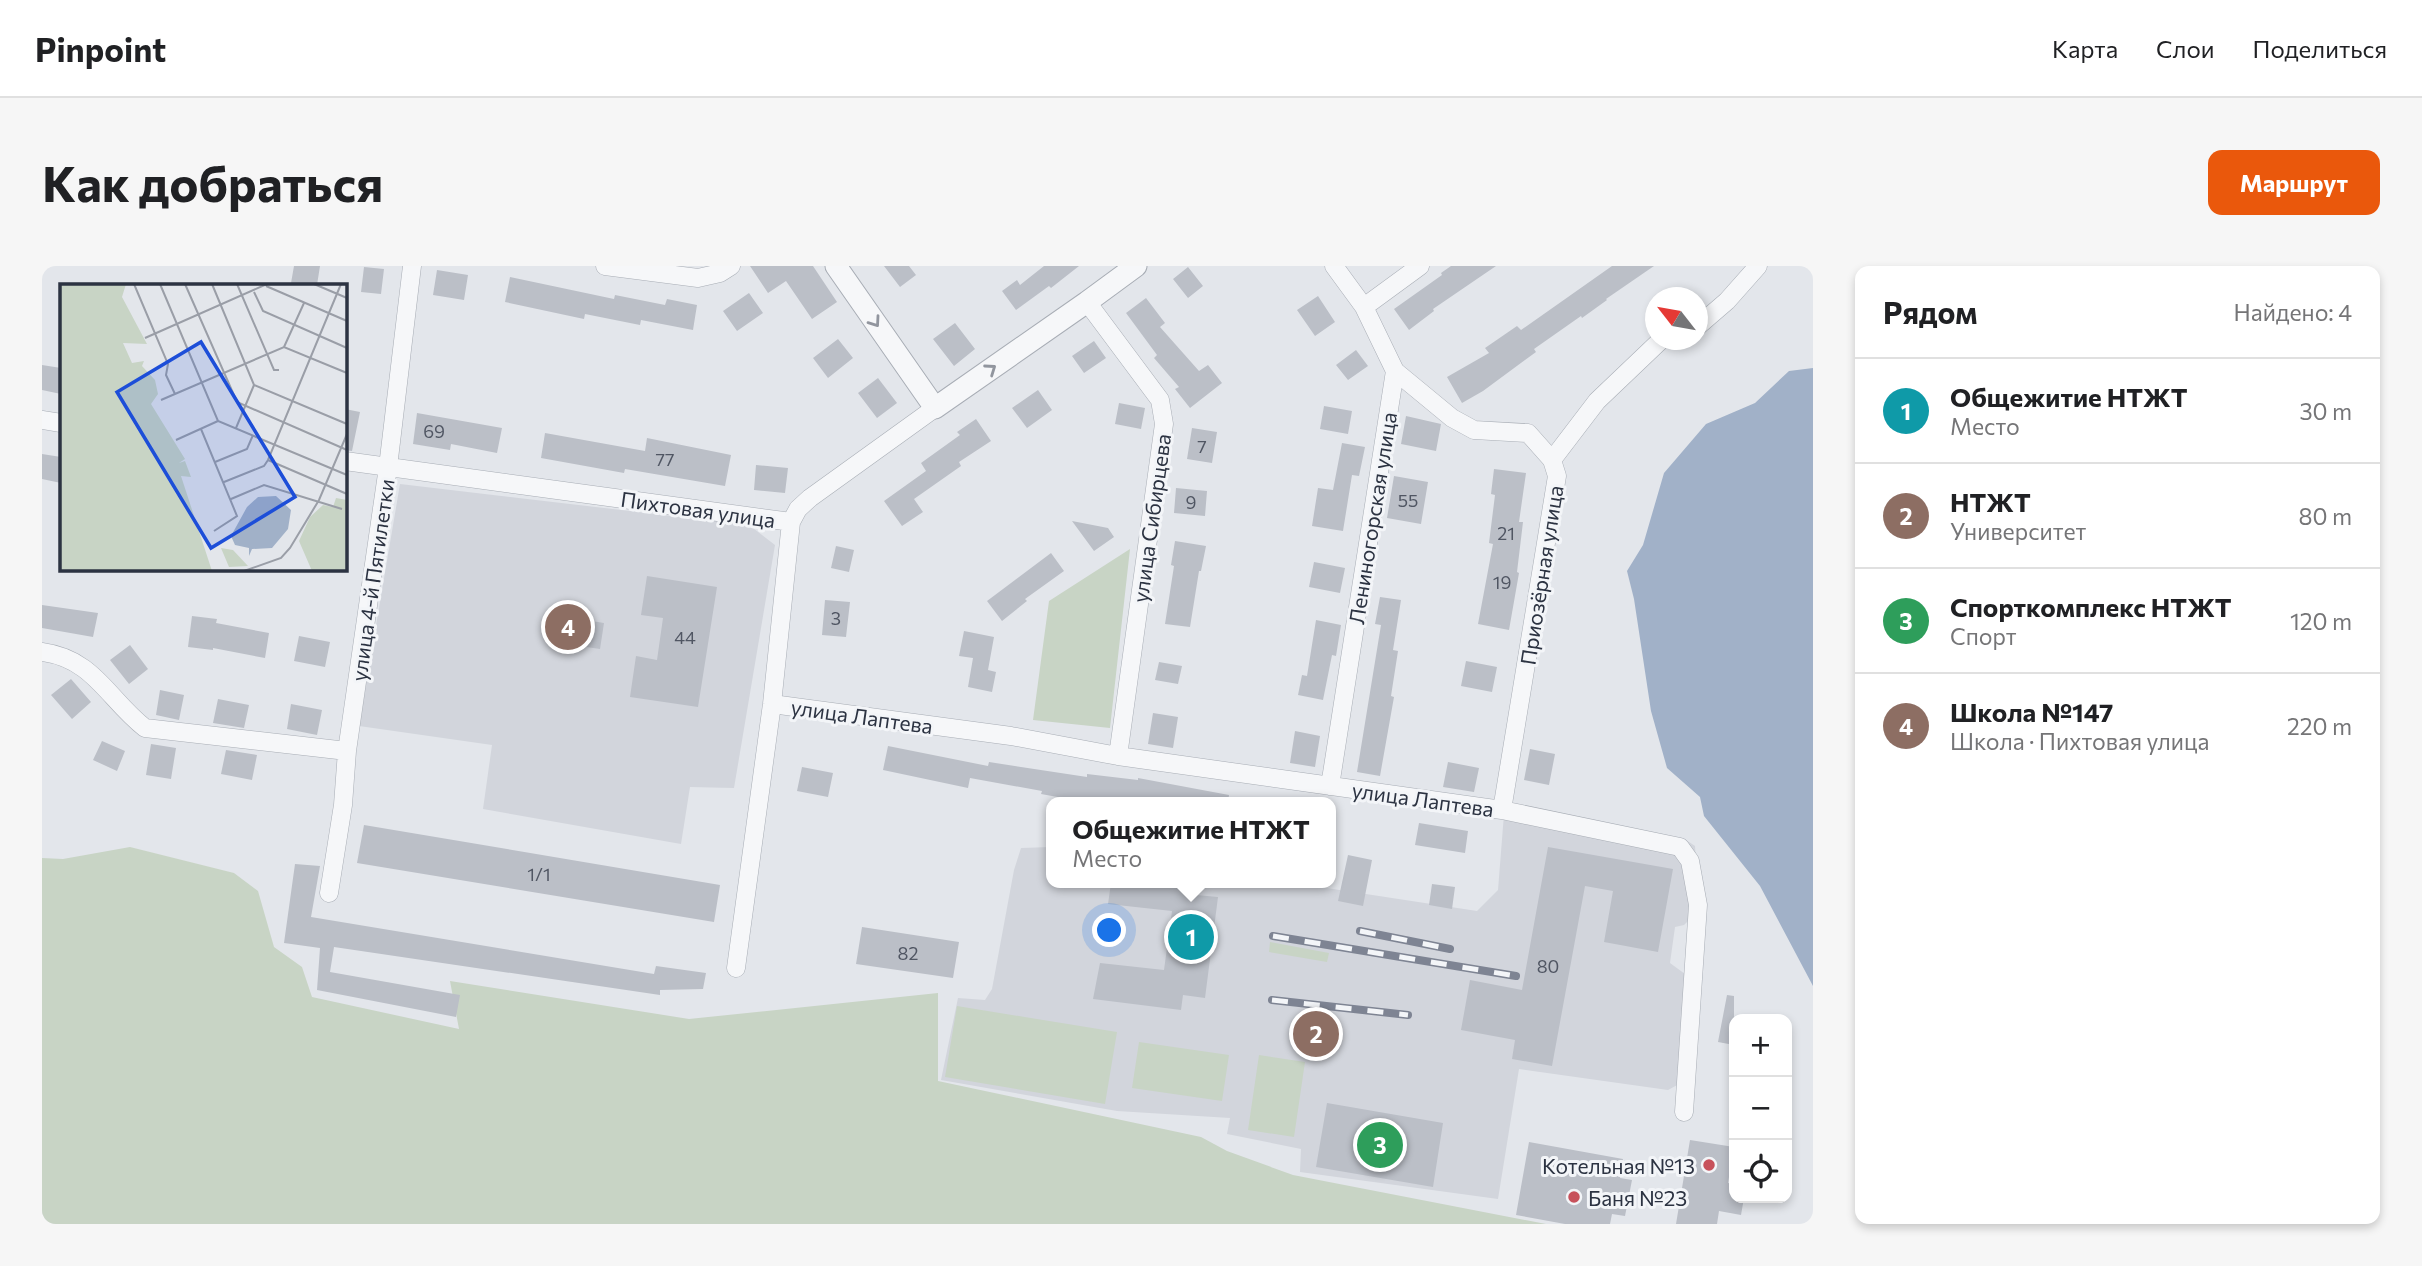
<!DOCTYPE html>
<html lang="ru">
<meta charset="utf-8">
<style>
:root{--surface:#fff;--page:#f6f6f6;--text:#202124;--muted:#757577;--line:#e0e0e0;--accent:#ea580c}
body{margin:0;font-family:Commissioner,sans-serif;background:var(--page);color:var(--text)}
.controls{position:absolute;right:21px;bottom:21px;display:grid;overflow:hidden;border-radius:14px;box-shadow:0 4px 10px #0003}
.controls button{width:63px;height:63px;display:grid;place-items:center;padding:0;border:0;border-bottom:2px solid var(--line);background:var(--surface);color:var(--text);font:35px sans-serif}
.compass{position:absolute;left:1603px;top:21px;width:63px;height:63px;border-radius:50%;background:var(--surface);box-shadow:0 4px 10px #0003;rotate:301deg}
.you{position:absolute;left:1068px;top:665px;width:24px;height:24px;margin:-18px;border:5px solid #fff;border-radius:50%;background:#1a73e8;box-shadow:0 0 0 10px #1a73e833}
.badge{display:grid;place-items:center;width:46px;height:46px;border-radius:50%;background:var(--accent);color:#fff;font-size:23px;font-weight:700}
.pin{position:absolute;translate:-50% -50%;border:4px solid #fff;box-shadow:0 2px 7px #0006}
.popup{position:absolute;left:1004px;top:531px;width:290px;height:91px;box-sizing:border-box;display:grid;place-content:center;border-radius:14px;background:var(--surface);filter:drop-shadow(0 2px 5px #0005);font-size:23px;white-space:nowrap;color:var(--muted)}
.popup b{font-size:26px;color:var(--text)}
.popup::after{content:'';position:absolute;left:50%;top:100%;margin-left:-14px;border:14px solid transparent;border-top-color:var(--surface)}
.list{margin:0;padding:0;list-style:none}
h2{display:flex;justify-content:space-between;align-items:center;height:91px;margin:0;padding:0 28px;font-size:30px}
h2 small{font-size:23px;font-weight:400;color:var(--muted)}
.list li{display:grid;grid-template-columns:46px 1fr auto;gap:21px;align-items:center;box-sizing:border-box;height:105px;padding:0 28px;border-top:2px solid var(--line)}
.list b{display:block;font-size:26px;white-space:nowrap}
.list p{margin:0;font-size:23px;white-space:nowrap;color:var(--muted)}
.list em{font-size:23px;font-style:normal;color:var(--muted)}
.icon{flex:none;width:38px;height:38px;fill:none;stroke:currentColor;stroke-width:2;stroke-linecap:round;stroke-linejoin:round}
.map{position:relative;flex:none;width:1771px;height:958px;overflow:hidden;border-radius:14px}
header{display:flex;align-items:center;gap:42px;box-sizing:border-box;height:98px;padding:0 35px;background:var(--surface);border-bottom:2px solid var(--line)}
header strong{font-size:33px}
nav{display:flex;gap:38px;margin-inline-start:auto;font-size:24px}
.intro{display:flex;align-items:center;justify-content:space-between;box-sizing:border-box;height:168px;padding:0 42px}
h1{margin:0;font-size:49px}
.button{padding:18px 32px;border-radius:14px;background:var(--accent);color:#fff;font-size:24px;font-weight:700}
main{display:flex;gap:42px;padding:0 42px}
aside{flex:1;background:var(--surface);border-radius:14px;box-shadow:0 4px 10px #0003}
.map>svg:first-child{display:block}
.built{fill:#d2d5dc}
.green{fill:#c8d4c5}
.water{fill:#a1b1c8}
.building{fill:#bbbfc7}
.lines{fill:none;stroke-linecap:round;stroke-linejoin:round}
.minor-casing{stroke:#a8adb5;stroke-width:19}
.tertiary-casing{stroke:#a8adb5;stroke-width:23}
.minor{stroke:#f6f7f9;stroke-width:18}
.tertiary{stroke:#f6f7f9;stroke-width:21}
.rail-casing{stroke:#7e8493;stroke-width:8}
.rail{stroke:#f3f5f8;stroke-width:5;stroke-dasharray:16;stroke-linecap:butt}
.oneway{stroke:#91959e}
.poi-dot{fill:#c7515b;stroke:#f3f5f8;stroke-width:2.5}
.labels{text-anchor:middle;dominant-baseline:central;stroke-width:6;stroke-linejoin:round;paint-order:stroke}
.number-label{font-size:18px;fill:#505663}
.street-label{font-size:21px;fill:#2c3342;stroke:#f3f5f8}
.poi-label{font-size:21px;fill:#2c3342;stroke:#f3f5f8;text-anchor:end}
.inset-road{fill:none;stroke:#9a9ea7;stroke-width:2}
.view{fill:#1d4ed8;fill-opacity:0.15;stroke:#1d4ed8;stroke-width:3.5}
.inset-edge{fill:none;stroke:#2c3342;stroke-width:3.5}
</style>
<header>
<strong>Pinpoint</strong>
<nav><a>Карта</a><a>Слои</a><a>Поделиться</a></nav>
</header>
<div class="intro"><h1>Как добраться</h1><a class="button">Маршрут</a></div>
<main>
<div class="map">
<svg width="1771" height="958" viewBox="0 0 1771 958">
<rect width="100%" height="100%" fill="#e3e6eb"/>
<!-- built -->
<path class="built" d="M 358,218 L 707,259 L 733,279 L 692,522 L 648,521 L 639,578 L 441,543 L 450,479 L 317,460 Z
M 1462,548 L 1644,574 L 1653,580 L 1654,594 L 1649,652 L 1642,659 L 1633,661 L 1628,697 L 1643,708 L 1639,817 L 1626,824 L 1477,803 L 1456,933 L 1258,906 L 1259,883 L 1185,868 L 1188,852 L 1075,845 L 899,814 L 916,732 L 943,734 L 950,723 L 972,604 L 979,582 L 1009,581 L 1009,617 L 1252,617 L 1435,645 L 1456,624 Z"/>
<!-- green -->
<path class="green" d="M 1088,283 L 1068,462 L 991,454 L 1007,335 Z
M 88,581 L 192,607 L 216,625 L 232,681 L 260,701 L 270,731 L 417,763 L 408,715 L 647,753 L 896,727 L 896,815 L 1159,871 L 1185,885 L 1251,909 L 1504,958 L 0,958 L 0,592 L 21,593 Z
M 1228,676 L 1287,687 L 1285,696 L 1227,686 Z
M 915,740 L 1075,766 L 1063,838 L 903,811 Z
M 1097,776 L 1187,789 L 1180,835 L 1090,822 Z
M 1217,789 L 1263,796 L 1252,871 L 1206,864 Z"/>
<!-- water -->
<path class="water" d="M 1771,102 L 1771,720 L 1718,620 L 1662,550 L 1658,531 L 1625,502 L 1609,445 L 1592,333 L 1585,305 L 1601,279 L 1622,207 L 1664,158 L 1713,137 L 1747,105 Z"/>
<!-- building -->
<path class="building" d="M 252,0 L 278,0 L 275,19 L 249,17 Z
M 708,0 L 771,0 L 795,36 L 770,53 L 744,15 L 726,27 Z
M 842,0 L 867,0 L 874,9 L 858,21 Z
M 1002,0 L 1037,0 L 1009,22 L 1007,20 L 974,44 L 960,25 L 975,14 L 978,19 Z
M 1409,0 L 1454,0 L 1391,43 L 1392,45 L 1367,64 L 1352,43 L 1400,9 L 1399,7 Z
M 1570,0 L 1612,0 L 1564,33 L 1565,34 L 1540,52 L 1539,50 L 1492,83 L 1494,86 L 1441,125 L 1420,137 L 1405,111 L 1447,87 L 1443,82 L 1475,60 L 1479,64 Z
M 322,1 L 342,3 L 339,28 L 319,26 Z
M 1146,1 L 1161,20 L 1146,32 L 1131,13 Z
M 395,4 L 426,9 L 422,34 L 391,29 Z
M 468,11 L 572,33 L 573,29 L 623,39 L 625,33 L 655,39 L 651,64 L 599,54 L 598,59 L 543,48 L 542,53 L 463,36 Z
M 707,27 L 721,47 L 695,65 L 681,45 Z
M 1276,30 L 1293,56 L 1273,70 L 1255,44 Z
M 1104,32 L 1123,57 L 1118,61 L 1157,105 L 1166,99 L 1180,117 L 1148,142 L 1133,123 L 1137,121 L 1112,92 L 1115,89 L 1084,47 Z
M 913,57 L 933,83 L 912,100 L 891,73 Z
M 796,73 L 811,92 L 786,112 L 771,92 Z
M 1052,75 L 1064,92 L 1042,107 L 1030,90 Z
M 1314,84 L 1326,100 L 1306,114 L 1294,99 Z
M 0,99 L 19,102 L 19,128 L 0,124 Z
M 836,112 L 855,137 L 835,152 L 816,127 Z
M 996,124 L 1010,144 L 985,162 L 970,142 Z
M 1077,137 L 1103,142 L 1099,163 L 1073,158 Z
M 1282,140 L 1310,145 L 1306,168 L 1278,163 Z
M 303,143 L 318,146 L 310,185 L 303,184 Z
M 375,147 L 460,162 L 455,187 L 409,178 L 408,184 L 371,178 Z
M 1364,150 L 1399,158 L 1394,185 L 1359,178 Z
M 934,153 L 949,175 L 917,196 L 919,200 L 872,233 L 881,246 L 860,260 L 842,235 L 884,205 L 879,197 L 918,169 L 915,166 Z
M 1150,162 L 1175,166 L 1170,197 L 1145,193 Z
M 503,167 L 603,185 L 605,172 L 689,189 L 683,220 L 583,203 L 582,207 L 499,192 Z
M 1300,177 L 1323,181 L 1317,210 L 1310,209 L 1301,265 L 1270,260 L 1276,222 L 1291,224 Z
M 0,188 L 19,191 L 19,217 L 0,213 Z
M 714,199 L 746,202 L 743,227 L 712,224 Z
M 1452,203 L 1484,207 L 1477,256 L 1481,256 L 1475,306 L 1477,307 L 1467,364 L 1436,358 L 1451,278 L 1447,277 L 1453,229 L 1449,228 Z
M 1352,210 L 1386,216 L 1379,258 L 1345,252 Z
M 1134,222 L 1165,225 L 1163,250 L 1132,247 Z
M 1030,255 L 1066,262 L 1072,271 L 1052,285 Z
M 1133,275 L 1164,280 L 1159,305 L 1157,305 L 1148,361 L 1123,358 L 1132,300 L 1129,299 Z
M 794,280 L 812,284 L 807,306 L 789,302 Z
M 1009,287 L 1022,305 L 983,333 L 985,335 L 960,355 L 945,335 Z
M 1272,296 L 1303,302 L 1298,327 L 1267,321 Z
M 605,310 L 675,321 L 656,441 L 588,431 L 594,390 L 615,394 L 621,352 L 599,349 Z
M 1338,331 L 1359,334 L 1351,384 L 1356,385 L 1349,430 L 1352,431 L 1338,510 L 1315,506 L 1339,359 L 1333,358 Z
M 783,334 L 808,336 L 804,371 L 780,369 Z
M 0,339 L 56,347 L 51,371 L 0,362 Z
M 507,348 L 562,357 L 558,383 L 503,375 Z
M 150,350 L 175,353 L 174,357 L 227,367 L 223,392 L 171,382 L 171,384 L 146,381 Z
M 1274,354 L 1299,359 L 1294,390 L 1290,389 L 1281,434 L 1256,429 L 1260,409 L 1265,410 Z
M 922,365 L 952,371 L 946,404 L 954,406 L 950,426 L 926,421 L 931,392 L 917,390 Z
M 257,370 L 288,376 L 283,401 L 252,395 Z
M 88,379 L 106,403 L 87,418 L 68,394 Z
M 1424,395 L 1455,401 L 1450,426 L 1419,420 Z
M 1117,396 L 1140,400 L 1136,418 L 1113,414 Z
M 29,413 L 49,436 L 30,453 L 9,429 Z
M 118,424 L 142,429 L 137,454 L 114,449 Z
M 176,433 L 207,439 L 202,462 L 171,457 Z
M 249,438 L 280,444 L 275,469 L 245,463 Z
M 1111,447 L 1136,451 L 1131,482 L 1106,478 Z
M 1253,465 L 1278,470 L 1273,501 L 1248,497 Z
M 60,475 L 83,485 L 75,505 L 51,494 Z
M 109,478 L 134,482 L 129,513 L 104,509 Z
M 846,480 L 946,500 L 947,496 L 1045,511 L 1045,508 L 1096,514 L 1096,512 L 1187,529 L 1186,536 L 1043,536 L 999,528 L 1000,525 L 928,512 L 926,522 L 841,504 Z
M 1488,483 L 1513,488 L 1507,519 L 1482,514 Z
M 184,484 L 215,489 L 210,514 L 179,508 Z
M 1406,496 L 1437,502 L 1432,526 L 1401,521 Z
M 760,501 L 791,507 L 786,531 L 755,525 Z
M 1377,557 L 1426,565 L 1423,587 L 1373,579 Z
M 322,559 L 678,619 L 672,656 L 315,597 Z
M 1506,581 L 1631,603 L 1616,686 L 1562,676 L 1571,625 L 1543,620 L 1510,800 L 1470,793 L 1473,774 L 1419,764 L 1428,714 L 1480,724 Z
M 1306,589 L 1330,594 L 1321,640 L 1296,635 Z
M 253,598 L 278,600 L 269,651 L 612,708 L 614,700 L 664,707 L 661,723 L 618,724 L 618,729 L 292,681 L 288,706 L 418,729 L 414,751 L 275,724 L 278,682 L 242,677 Z
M 1069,617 L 1155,617 L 1154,629 L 1176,631 L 1163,732 L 1141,729 L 1139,744 L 1051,733 L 1058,697 L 1122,704 L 1130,645 L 1066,638 Z
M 1390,618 L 1413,621 L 1410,643 L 1387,639 Z
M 820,661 L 917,676 L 911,712 L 814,698 Z
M 1685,729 L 1692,730 L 1692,779 L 1676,776 Z
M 1285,837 L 1401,857 L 1391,921 L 1274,901 Z
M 1648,874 L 1692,881 L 1686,917 L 1692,918 L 1692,932 L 1702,932 L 1699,949 L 1677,945 L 1675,958 L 1634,958 Z
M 1487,876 L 1581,893 L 1578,912 L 1590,914 L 1583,950 L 1570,948 L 1568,958 L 1523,958 L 1474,949 Z"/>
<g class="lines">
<!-- minor casing -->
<g class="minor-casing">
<path id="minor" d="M 563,0 L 656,12 L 678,7 L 689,0
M 1045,36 L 1118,134 L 1122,158 L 1076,490
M 1322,41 L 1378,0
M 1656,60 L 1685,35 L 1716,0
M 1353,105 L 1410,152 L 1432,164 L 1486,167 L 1510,194
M 0,154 L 19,157
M 303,195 L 749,256 L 756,243 L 768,232 L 893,142
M 0,386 C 52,393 65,432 103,462 L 305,485
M 730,438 L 969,470 L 1076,490 L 1460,544 L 1638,581 L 1648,595 L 1656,639 L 1642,846
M 1288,520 L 1353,105 L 1322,41 L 1292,0
M 1460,544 L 1515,210 L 1510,194 L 1555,135 L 1619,74
M 287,627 L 301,539 L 305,485 L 346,201 L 370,0
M 694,702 L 730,438 L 749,256"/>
</g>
<!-- tertiary casing -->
<g class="tertiary-casing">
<path id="tertiary" d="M 794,0 L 893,142 L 1045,36 L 1094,0"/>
</g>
<!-- minor -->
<use href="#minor" class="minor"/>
<!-- tertiary -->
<use href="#tertiary" class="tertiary"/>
<!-- rail casing -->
<g class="rail-casing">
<path id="rail" d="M 1318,665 L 1408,683
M 1231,670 L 1474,710
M 1230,734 L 1366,749"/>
</g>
<!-- rail -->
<use href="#rail" class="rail"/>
</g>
<!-- one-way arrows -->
<defs><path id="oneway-chevron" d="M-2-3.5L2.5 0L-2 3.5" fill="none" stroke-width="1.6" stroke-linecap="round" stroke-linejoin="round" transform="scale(1.75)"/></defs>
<g class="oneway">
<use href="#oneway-chevron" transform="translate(833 56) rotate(55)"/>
<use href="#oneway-chevron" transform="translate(949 103) rotate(-35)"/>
</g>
<!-- markers -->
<g class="poi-dot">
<circle cx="1667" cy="899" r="7"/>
<circle cx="1532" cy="931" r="7"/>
</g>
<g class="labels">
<!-- number labels -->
<g class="number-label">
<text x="392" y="165">69</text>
<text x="1160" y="180">7</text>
<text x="623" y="193">77</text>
<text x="1366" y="234">55</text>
<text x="1149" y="236">9</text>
<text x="1464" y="267">21</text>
<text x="1460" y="316">19</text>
<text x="794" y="352">3</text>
<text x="643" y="371">44</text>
<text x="497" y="608">1/1</text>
<text x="866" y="687">82</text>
<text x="1506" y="700">80</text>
</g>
<!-- street labels -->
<g class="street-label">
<text transform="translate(656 243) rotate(8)">Пихтовая улица</text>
<text transform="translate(1109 252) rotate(-82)">улица Сибирцева</text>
<text transform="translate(1330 252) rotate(-81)">Лениногорская улица</text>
<text transform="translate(1499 309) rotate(-81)">Приозёрная улица</text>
<text transform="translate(330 314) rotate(-82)">улица 4-й Пятилетки</text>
<text transform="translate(820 450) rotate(8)">улица Лаптева</text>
<text transform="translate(1381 533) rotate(8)">улица Лаптева</text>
</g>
<!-- poi labels -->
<g class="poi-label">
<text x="1653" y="899">Котельная №13</text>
<text x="1546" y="931" text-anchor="start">Баня №23</text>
</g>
</g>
<!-- overview -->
<g transform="translate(18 18)">
<rect width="287" height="287" fill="#e3e6eb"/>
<path d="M 0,0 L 66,0 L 62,13 L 87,60 L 63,59 L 72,79 L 84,77 L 82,82 L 95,96 L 98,110 L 91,120 L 125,175 L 119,179 L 125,177 L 131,193 L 121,192 L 152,287 L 0,287 ZM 276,214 L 287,216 L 287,287 L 252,287 L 239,257 L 250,233 L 263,221 L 273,223 ZM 161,264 L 173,266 L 188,282 L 169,283 Z" fill="#c8d4c5"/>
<path d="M 216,212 L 231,226 L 228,245 L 212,264 L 192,265 L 189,272 L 189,264 L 175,261 L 171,252 L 187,223 L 198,213 Z" fill="#a1b1c8"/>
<path class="inset-road" d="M 74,0 L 108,80 L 106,91 L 115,110M 100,0 L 158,137 L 287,191M 125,0 L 177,118 L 287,166M 152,0 L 194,101 L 287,140M 177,0 L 214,86 L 219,86M 254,0 L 287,14M 206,2 L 287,37M 194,8 L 203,27 L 287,64M 85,54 L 207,0M 224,63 L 244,19M 101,116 L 224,63 L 287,89M 176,144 L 194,101M 141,145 L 177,232 L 154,247M 116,156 L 158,137M 208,176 L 287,210M 155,178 L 187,165 L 193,151M 164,198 L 204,182 L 208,176 L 281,0M 171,215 L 204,201 L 282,225M 184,287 L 221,274 L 230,264 L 259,216 L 287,150"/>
<path class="view" d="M 141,58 L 235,213 L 151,264 L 57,108 Z"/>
<rect width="287" height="287" class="inset-edge"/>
</g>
</svg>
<div class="controls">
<button>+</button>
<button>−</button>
<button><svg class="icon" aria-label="locate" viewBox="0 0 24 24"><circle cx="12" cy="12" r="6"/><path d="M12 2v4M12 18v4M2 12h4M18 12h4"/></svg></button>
</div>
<svg class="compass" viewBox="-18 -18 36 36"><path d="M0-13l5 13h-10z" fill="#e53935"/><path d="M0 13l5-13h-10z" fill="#757577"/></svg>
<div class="you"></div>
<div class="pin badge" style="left:1149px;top:671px;background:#0f9aa8">1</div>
<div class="popup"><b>Общежитие НТЖТ</b>Место</div>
<div class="pin badge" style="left:1274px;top:768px;background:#8d6e63">2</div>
<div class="pin badge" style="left:1338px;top:879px;background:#2e9e5b">3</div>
<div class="pin badge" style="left:526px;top:361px;background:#8d6e63">4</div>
</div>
<aside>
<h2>Рядом<small>Найдено: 4</small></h2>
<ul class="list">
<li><span class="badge" style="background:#0f9aa8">1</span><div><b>Общежитие НТЖТ</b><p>Место</p></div><em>30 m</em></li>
<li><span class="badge" style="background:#8d6e63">2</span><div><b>НТЖТ</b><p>Университет</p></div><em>80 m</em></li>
<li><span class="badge" style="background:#2e9e5b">3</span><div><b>Спорткомплекс НТЖТ</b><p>Спорт</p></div><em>120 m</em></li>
<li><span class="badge" style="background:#8d6e63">4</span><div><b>Школа №147</b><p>Школа · Пихтовая улица</p></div><em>220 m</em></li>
</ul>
</aside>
</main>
